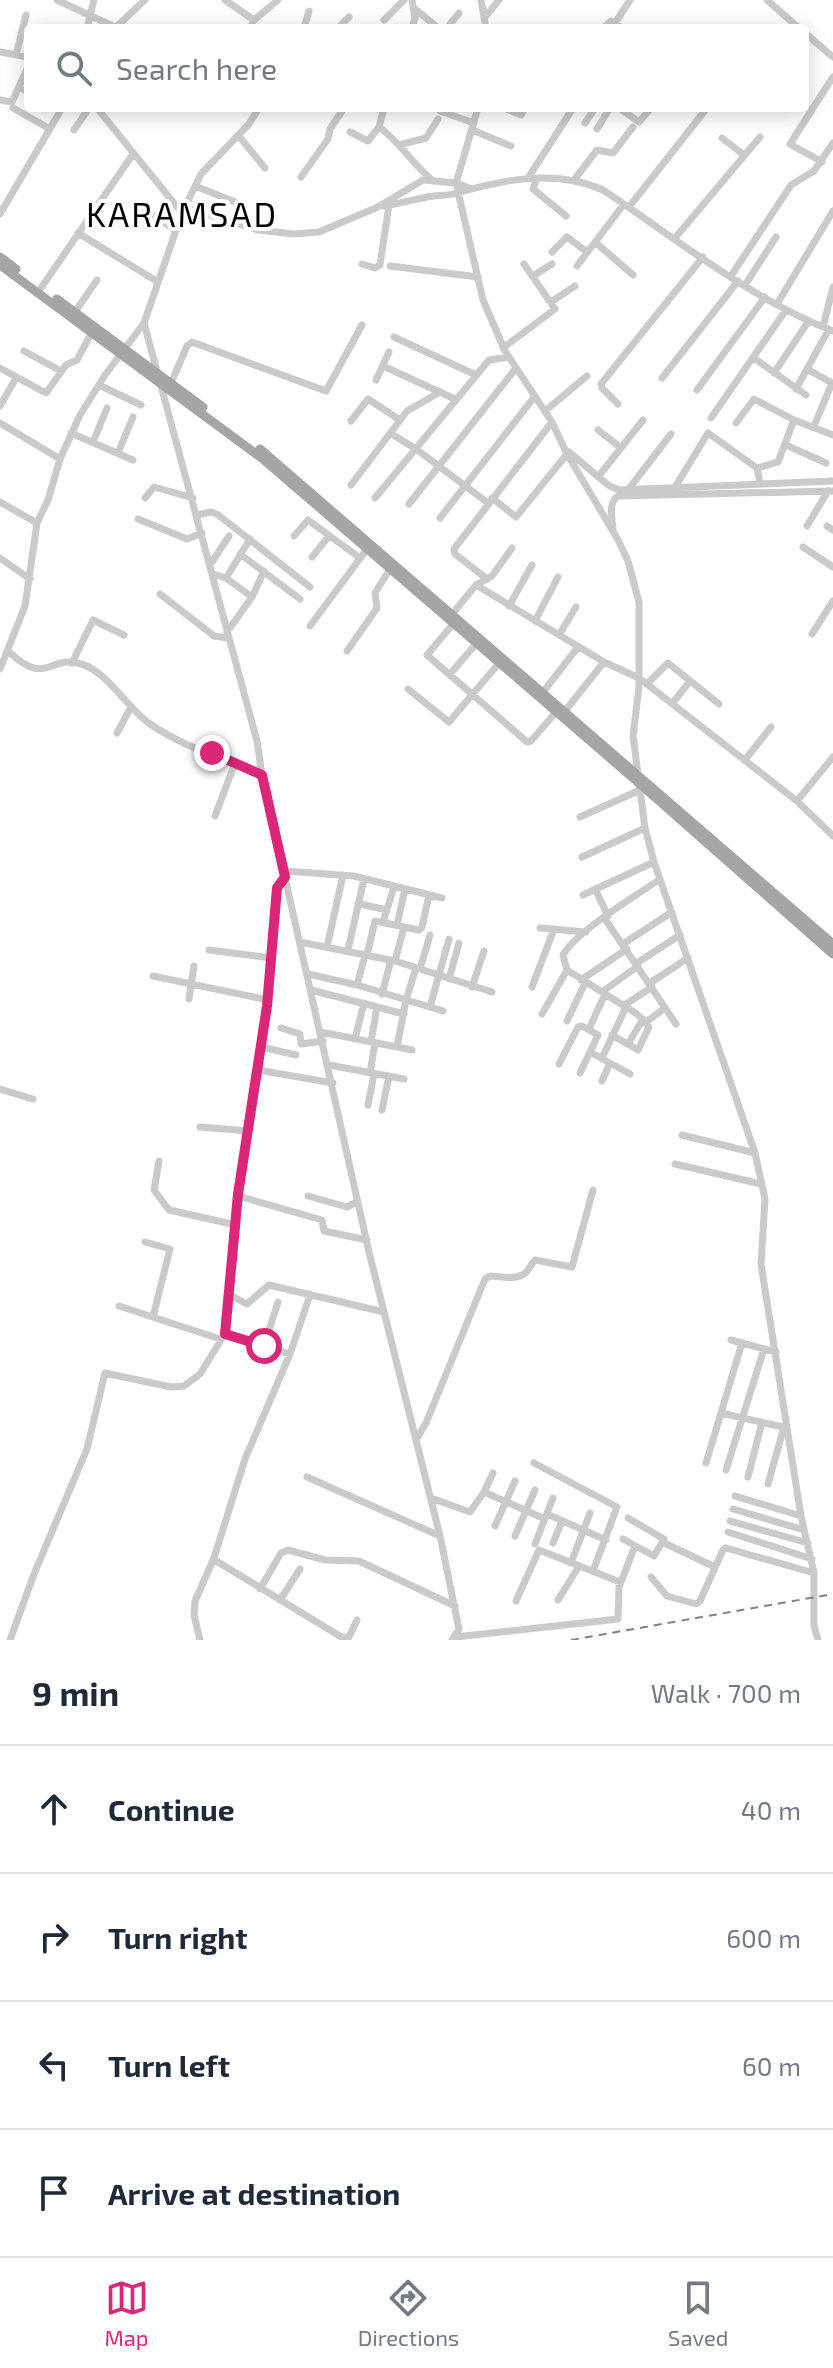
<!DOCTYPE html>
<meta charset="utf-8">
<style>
:root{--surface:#fff;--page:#f2f2f3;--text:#1f2937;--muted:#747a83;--line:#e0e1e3;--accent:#db2777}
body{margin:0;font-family:"Exo 2",sans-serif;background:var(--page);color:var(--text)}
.stop{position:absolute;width:24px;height:24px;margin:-18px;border:6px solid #db2777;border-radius:50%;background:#fff}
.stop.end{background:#db2777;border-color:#fff;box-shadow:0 2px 8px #0008}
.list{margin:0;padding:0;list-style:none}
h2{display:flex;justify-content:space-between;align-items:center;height:104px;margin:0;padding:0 32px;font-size:34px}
h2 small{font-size:26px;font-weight:400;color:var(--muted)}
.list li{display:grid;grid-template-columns:52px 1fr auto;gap:24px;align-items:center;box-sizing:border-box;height:128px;padding:0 32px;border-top:2px solid var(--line)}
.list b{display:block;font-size:30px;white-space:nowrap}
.list em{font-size:26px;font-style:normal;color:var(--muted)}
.icon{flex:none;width:44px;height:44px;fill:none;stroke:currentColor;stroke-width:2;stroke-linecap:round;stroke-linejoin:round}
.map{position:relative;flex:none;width:833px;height:1640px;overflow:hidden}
.search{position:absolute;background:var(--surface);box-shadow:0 4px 20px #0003;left:24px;right:24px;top:24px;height:88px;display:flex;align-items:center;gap:20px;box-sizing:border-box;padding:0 28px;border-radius:8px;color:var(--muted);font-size:30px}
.sheet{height:616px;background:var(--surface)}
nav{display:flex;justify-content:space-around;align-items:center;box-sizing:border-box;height:112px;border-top:2px solid var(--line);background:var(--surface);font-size:22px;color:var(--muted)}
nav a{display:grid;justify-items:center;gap:4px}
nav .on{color:var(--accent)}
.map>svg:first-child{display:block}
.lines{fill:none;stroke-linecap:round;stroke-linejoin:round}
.minor{stroke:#cacaca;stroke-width:7}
.major{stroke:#a5a5a5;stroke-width:9}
.rail{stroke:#828282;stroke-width:2;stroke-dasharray:8 6;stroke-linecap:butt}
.route{stroke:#db2777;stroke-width:10}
.labels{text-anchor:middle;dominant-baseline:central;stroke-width:8;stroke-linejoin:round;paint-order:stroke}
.quarter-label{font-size:34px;letter-spacing:2px;fill:#000;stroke:#fff}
</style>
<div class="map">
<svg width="833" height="1640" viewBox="0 0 833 1640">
<rect width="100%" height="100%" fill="#fff"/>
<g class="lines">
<!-- minor -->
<path class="minor" d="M 57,0 L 117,28
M 225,0 L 254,20
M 481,0 L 486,28
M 767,0 L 799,28
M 414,8 L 438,28
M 485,17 L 499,0
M 384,20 L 404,0
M 615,23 L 630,0
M 116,27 L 145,0
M 87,28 L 94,0
M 250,28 L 254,20 L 278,0
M 304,28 L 309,11
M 338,28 L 349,17
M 412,28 L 415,18 L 412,0
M 447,28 L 459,13
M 603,28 L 611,21 L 623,28
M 805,33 L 833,57
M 0,52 L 28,57
M 16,55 L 26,15
M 24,90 L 28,92
M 0,100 L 12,102 L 28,67
M 13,108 L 50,129
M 97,108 L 182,213 L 201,174 L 249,124 L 259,108
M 384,108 L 379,127 C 400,142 413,165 433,181
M 478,108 L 456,183 L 483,300 L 505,351 L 552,422 L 567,454 L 617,538 L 628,561 L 639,602 L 639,687 L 633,736 L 645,828 L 654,862 L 755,1153 L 765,1199 L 761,1264 L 801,1516 L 814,1573 L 814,1626 L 818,1640
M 504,108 L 521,115 L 525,108
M 619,108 L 639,122 L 651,108
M 440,111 L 474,123
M 585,123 L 595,108
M 597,129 L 610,108
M 74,130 L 89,108
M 472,130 L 511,146
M 350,132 L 368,141 L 379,127
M 238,135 L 265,168
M 722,138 L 744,155
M 399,145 L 426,138 L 438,119
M 822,162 L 790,144 L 833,77
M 301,177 L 328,139 L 330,129 L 344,108
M 528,178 L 573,108
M 537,178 L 533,189 L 566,216
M 574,180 L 597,150 L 613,153 L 633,127
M 195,186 L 240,204
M 137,203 L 176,231
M 384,206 C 398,204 412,200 427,197 C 437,195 448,196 457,193 C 505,179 557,169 603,190 C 677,239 750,299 833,331
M 629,207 L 707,108
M 0,214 L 62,108
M 78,233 L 158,282
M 675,238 L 760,137
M 595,242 L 633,275
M 552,252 L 567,237 L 587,252
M 362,264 L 375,268 L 380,265 L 389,205
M 390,266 L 478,277
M 577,266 L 624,204
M 533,276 L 552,264
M 731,276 L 791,185 L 814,171 L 833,143
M 745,285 L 776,237
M 41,288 L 133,154
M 551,302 L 575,286
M 777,304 L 833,211
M 75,312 L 97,280
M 823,327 L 833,287
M 394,337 L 476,375
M 503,348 L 555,309 L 524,264
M 24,351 L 61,371
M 754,358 L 806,395
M 383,366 L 455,399
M 0,368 L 46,393 L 66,365 L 77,360 L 92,332
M 807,369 L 832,383 L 814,426
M 774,373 L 808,322
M 662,378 L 738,281
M 376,380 L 389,352
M 171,383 L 187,346 L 192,342 L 326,391 L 362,325
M 99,385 L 141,405
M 796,389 L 829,329
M 697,390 L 765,297
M 618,404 L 602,388 L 601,384 L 703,257
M 0,406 L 16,378
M 545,411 L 587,376
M 711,418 L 786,310
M 351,421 L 368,399 L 400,420
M 0,423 L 60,459
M 736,423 L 754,399 L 794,420
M 598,430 L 621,448
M 71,433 L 133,460
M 390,433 L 416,449 L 488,503
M 93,442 L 107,408
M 786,445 L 826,463
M 569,452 L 608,485 L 619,490 L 833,481
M 118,453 L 133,417
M 598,477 L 643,420
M 760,483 L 757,468 L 778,462 L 794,420 L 833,435
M 351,485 L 407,411 L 440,392
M 674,489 L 708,433 L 757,468
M 628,490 L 671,434
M 145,498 L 154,487 L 193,498
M 375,498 L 489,360 L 509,357
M 492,498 L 516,517 L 567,454
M 0,502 L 37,523
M 409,504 L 516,368
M 197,515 L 211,512 L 217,514 L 310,587
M 440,518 L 535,396
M 138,519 L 187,539 L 202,533
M 807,526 L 828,491
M 827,526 L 833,530
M 613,528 C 612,517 608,503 618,496 L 833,491
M 294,536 L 308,520 L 360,558
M 803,547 L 833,567
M 240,554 L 300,599
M 312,557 L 329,536
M 0,558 L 30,579
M 210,565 L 229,536
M 213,574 L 226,578 L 252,597
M 226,578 L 250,539
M 487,579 L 455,554 L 454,549 L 552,422
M 476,585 L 604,662 L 639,678 L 797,801 L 833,836
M 160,594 L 214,636 L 228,638
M 509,606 L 532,565
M 453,613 L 476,585 L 492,576 L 512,548
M 535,621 L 558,577
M 453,624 L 427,655 L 527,742 L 531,741 L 556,712
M 310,626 L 367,549
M 227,632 L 252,597 L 264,571
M 812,634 L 833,601
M 559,635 L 576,607
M 8,651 C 47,688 48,654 81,664 C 107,671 128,709 150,724 C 183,747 226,759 262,775
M 347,651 L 377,608 L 375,593 L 390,569
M 72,663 L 93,620 L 124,635
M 0,669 L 25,606 L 37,523 L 48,500 L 60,459 L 80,415 L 105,375 L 144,323
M 450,674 L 476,644
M 647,684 L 668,663 L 719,704
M 408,689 L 449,722 L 499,663
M 543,692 L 578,647
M 675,700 L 690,681
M 565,711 L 604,662
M 117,733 L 131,707
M 745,760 L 771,727
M 797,801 L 833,757
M 215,816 L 235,763
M 580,817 L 640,790
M 582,857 L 645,828
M 284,871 L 354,876 L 442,898
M 595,889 L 608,916
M 583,895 L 654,862
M 360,904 L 387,910
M 605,919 L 676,1024
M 383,922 L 394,887
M 397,925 L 405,889
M 540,928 L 586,932
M 300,942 L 395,961 L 492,992
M 623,944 L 672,912
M 327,947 L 343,875
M 209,950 L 271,958
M 348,950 L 364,879
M 367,955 L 375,921 L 419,930 L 422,927 L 429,895
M 395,961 L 404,927
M 637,963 L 680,935
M 420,969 L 430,935
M 308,974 L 357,985 L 443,1011
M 153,976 L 268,1000
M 449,979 L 459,943
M 581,980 L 627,949
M 650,983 L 688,958
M 357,985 L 365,955
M 472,987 L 484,951
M 532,987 L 554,929
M 311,990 L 404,1014
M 602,992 L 638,966
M 382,994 L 391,960
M 189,999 L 194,966
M 623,1006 L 652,987
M 430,1007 L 449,939
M 542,1014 L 567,970
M 567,1021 L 585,983
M 646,1022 L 665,1008
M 281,1028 L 300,1034 L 301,1044 L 323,1041
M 589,1029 L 605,994
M 321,1032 L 412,1050
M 612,1035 L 638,1050 L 649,1027 L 637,1014 L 567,970 L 563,955 C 576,931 636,896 660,879
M 355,1039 L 364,1003
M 371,1042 L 377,1007
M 628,1044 L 643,1019
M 262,1047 L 296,1055
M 397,1047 L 406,1000 L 416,968
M 590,1052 L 630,1074
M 602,1058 L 626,1007
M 559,1064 L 578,1027 L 582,1026 L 598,1035 L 580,1073
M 329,1065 L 404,1079
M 258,1070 L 333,1083
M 370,1073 L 375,1043
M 602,1081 L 610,1063
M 0,1089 L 33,1099
M 368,1105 L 374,1074
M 382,1110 L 389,1076
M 200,1127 L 248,1131
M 682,1135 L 755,1153
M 159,1161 L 154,1190 L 169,1210 L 236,1225
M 675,1164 L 761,1184
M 238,1196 L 322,1220 L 324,1231 L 367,1240
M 308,1196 L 347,1207 L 357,1202
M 145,1242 L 170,1249 L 153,1317
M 230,1295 L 247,1304 L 269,1285 L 384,1312
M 119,1306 L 220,1339
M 225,1334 L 290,1354
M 731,1340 L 776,1352
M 264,1346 L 278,1302
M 721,1413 L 787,1428
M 416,1440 L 426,1423 L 485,1279 L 490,1276 C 501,1276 520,1282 528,1270 C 530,1267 532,1263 535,1260 L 572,1267 L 593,1190
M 534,1463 L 617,1507 L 593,1571
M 706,1463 L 742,1343
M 726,1470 L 764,1349
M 307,1477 L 440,1536
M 748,1477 L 762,1422
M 768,1484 L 784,1427
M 484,1492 L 545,1519
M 735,1496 L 801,1516
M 431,1498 L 470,1512 L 484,1492 L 493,1473
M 733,1509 L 804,1530
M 547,1514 L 606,1540
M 730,1521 L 808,1543
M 495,1526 L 515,1481
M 728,1532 L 812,1559
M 515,1536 L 535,1490
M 623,1539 L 654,1556 L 664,1539 L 628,1518
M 662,1542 L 715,1567
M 553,1543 L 562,1521
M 535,1544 L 553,1498
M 213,1559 L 343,1638 L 349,1637 L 357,1620
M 571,1563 L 590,1513
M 651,1577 L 667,1596 L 696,1604 L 700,1601 L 723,1550 L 726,1548 L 814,1573
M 260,1589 L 281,1553 L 288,1550 L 325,1560 L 359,1561 L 455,1606
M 280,1600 L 300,1569
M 558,1600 L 579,1566
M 516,1601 L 539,1550 L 620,1582
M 455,1637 L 618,1619 L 619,1587 L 635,1546
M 10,1640 L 34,1574 L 87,1449 L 105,1373 L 171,1387 L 184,1386 L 200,1374 L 226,1332 L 238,1194 L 267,1006 L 277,888 L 285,877
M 200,1640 L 194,1615 L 195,1601 L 214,1558 L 245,1459 L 290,1354 L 310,1295
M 452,1640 L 459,1629 L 440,1536 L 369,1252 L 262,775 L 257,741 L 144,323 L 182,213 L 190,209 L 258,230 L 294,234 L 319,232 L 378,207 L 423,180 L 456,183 L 469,188"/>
<!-- major -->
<path class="major" d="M 0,257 L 16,269
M 0,265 L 263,459 L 639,783 L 833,954
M 57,299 L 203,407
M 260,449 L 833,944"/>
<!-- rail -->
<path class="rail" d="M 571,1640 L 833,1594"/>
</g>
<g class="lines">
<!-- route -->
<path class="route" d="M 212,753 L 262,775 L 285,877 L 277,888 L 267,1006 L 238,1194 L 225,1334 L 264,1346"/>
</g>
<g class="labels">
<!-- quarter labels -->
<g class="quarter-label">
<text x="182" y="213">KARAMSAD</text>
</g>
</g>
</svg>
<div class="stop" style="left:264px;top:1346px"></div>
<div class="stop end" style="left:212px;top:753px"></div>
<div class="search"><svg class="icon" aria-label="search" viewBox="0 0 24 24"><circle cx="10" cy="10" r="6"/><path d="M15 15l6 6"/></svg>Search here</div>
</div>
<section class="sheet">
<h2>9 min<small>Walk · 700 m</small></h2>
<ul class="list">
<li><svg class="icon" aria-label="ahead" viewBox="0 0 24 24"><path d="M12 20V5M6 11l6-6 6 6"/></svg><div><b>Continue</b></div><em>40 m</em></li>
<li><svg class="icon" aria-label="right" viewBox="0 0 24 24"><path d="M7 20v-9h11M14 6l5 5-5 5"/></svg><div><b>Turn right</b></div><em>600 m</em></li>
<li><svg class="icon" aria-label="left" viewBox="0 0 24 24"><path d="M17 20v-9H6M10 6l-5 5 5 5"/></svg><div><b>Turn left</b></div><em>60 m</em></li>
<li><svg class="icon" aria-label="arrive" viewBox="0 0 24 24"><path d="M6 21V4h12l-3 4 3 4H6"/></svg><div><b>Arrive at destination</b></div></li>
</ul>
</section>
<nav>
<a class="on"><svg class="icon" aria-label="map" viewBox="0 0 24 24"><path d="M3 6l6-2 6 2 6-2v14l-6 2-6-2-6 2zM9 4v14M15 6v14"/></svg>Map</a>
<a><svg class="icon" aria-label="directions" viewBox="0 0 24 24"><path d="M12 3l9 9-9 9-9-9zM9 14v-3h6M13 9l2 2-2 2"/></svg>Directions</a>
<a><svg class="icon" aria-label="saved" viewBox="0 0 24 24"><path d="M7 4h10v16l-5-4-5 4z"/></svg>Saved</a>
</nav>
